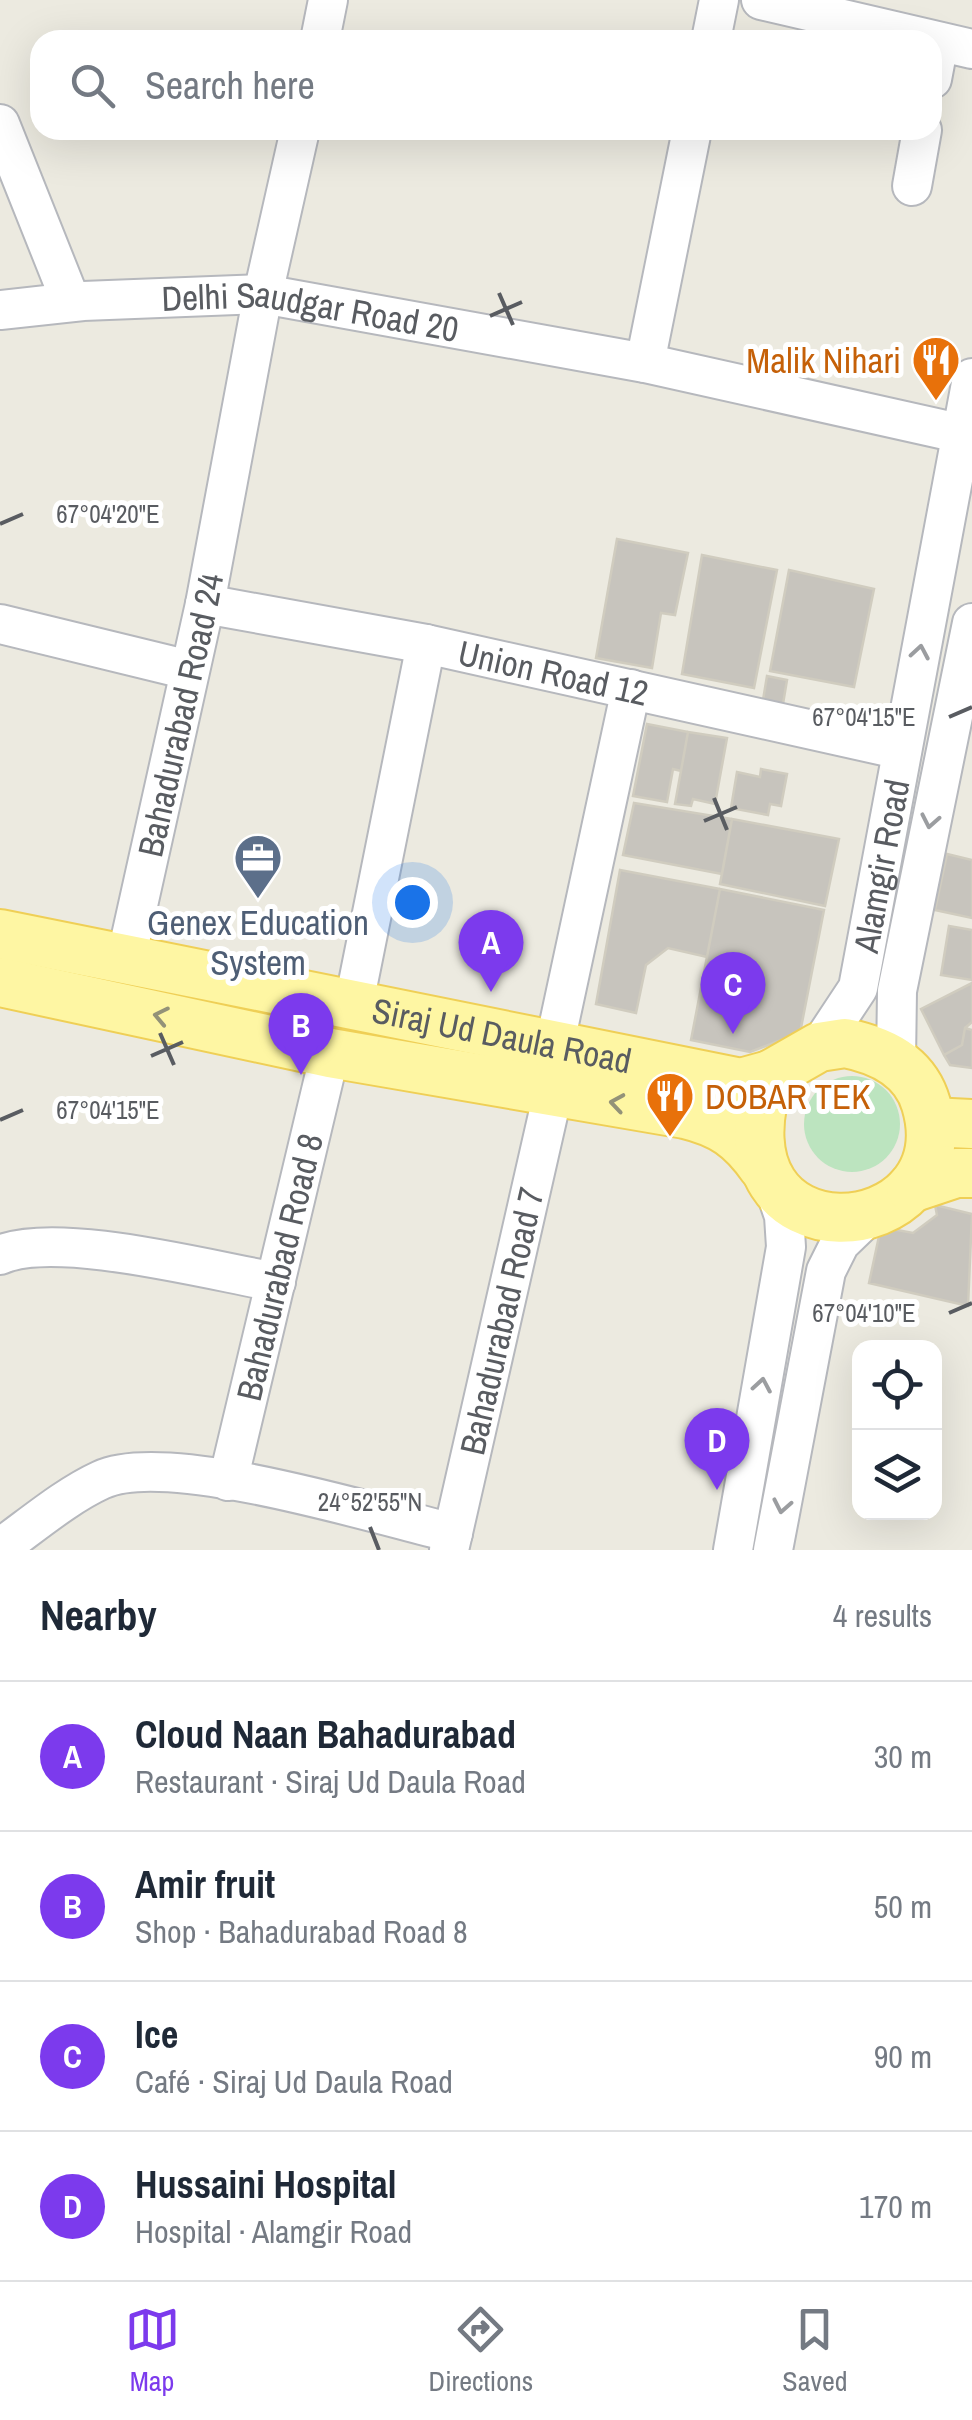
<!DOCTYPE html>
<meta charset="utf-8">
<style>
:root{--surface:#fff;--page:#f2f2f3;--text:#1f2937;--muted:#747a83;--line:#e0e1e3;--accent:#7c3aed}
body{margin:0;font-family:"Archivo Narrow",sans-serif;background:var(--page);color:var(--text)}
.controls{position:absolute;right:30px;bottom:30px;display:grid;overflow:hidden;border-radius:20px;box-shadow:0 10px 40px #0002}
.controls button{width:90px;height:90px;display:grid;place-items:center;padding:0;border:0;border-bottom:2px solid var(--line);background:var(--surface);color:var(--text);font:50px sans-serif}
.you{position:absolute;left:412px;top:902px;width:35px;height:35px;margin:-25px;border:8px solid #fff;border-radius:50%;background:#1a73e8;box-shadow:0 0 0 15px #1a73e833}
.badge{display:grid;place-items:center;width:65px;height:65px;border-radius:50%;background:var(--accent);color:#fff;font-size:32px;font-weight:700}
.pin{position:absolute;translate:-50% -82px;filter:drop-shadow(0 2px 5px #0008)}
.pin::after{content:'';position:absolute;top:52px;width:35px;height:30px;background:inherit;clip-path:polygon(0 0,100% 0,50% 100%)}
.list{margin:0;padding:0;list-style:none}
h2{display:flex;justify-content:space-between;align-items:center;height:130px;margin:0;padding:0 40px;font-size:42px}
h2 small{font-size:32px;font-weight:400;color:var(--muted)}
.list li{display:grid;grid-template-columns:65px 1fr auto;gap:30px;align-items:center;box-sizing:border-box;height:150px;padding:0 40px;border-top:2px solid var(--line)}
.list b{display:block;font-size:38px;white-space:nowrap}
.list p{margin:0;font-size:32px;white-space:nowrap;color:var(--muted)}
.list em{font-size:32px;font-style:normal;color:var(--muted)}
.icon{flex:none;width:55px;height:55px;fill:none;stroke:currentColor;stroke-width:2;stroke-linecap:round;stroke-linejoin:round}
.map{position:relative;flex:none;width:972px;height:1550px;overflow:hidden}
.search{position:absolute;background:var(--surface);box-shadow:0 10px 40px #0002;left:30px;right:30px;top:30px;height:110px;display:flex;align-items:center;gap:25px;box-sizing:border-box;padding:0 35px;border-radius:30px;color:var(--muted);font-size:38px}
.sheet{height:730px;background:var(--surface)}
nav{display:flex;justify-content:space-around;align-items:center;box-sizing:border-box;height:140px;border-top:2px solid var(--line);background:var(--surface);font-size:28px;color:var(--muted)}
nav a{display:grid;justify-items:center;gap:5px}
nav .on{color:var(--accent)}
.map>svg:first-child{display:block}
.green{fill:#bce4bf}
.building{fill:#c7c4bd;stroke:#d0ccbf;stroke-width:2.5}
.lines{fill:none;stroke-linecap:round;stroke-linejoin:round}
.minor-casing{stroke:#b6b8bd;stroke-width:42}
.major-casing{stroke:#efcf56;stroke-width:52}
.minor{stroke:#fff;stroke-width:38}
.major{stroke:#fef6a3;stroke-width:48}
.oneway{stroke:#9b9da0}
.oneway2{stroke:#939278}
.ticks{fill:none;stroke:#595c61;stroke-width:4}
.labels{text-anchor:middle;dominant-baseline:central;stroke-width:10;stroke-linejoin:round;paint-order:stroke}
.street-label{font-size:35px;fill:#595c61;stroke:#fff}
.food-label{font-size:35px;fill:#c56008;stroke:#fff;text-anchor:end}
.service-label{font-size:35px;fill:#4e5e75;stroke:#fff}
.ticks-label{font-size:25px;text-anchor:middle;fill:#595c61;stroke:#fff;stroke-width:10;stroke-linejoin:round;paint-order:stroke}
</style>
<div class="map">
<svg width="972" height="1550" viewBox="0 0 972 1550">
<rect width="100%" height="100%" fill="#eceae0"/>
<!-- green -->
<path class="green" d="M804 1124a48 48 0 1 1 96 0a48 48 0 1 1-96 0Z"/>
<!-- building -->
<path class="building" d="M 617,539 L 688,553 L 675,615 L 661,613 L 652,668 L 596,658 Z
M 702,555 L 777,570 L 754,688 L 682,674 Z
M 789,570 L 874,589 L 854,687 L 770,671 Z
M 767,676 L 787,680 L 783,704 L 763,700 Z
M 647,724 L 688,732 L 681,771 L 673,769 L 667,802 L 633,796 Z
M 688,732 L 727,738 L 715,804 L 693,799 L 691,806 L 675,804 Z
M 761,769 L 787,774 L 781,806 L 770,804 L 768,815 L 731,808 L 737,772 L 760,777 Z
M 634,803 L 732,819 L 722,874 L 623,855 Z
M 732,819 L 839,839 L 825,906 L 720,884 Z
M 947,854 L 972,860 L 972,918 L 935,910 Z
M 620,870 L 720,889 L 707,957 L 668,948 L 646,965 L 636,1013 L 596,1004 Z
M 720,889 L 824,910 L 800,1033 L 750,1052 L 691,1040 Z
M 949,926 L 972,930 L 972,980 L 941,975 Z
M 972,983 L 972,1022 L 965,1028 L 962,1045 L 944,1055 L 921,1009 Z
M 965,1028 L 972,1030 L 972,1068 L 950,1065 L 944,1055 L 962,1045 Z
M 935,1205 L 972,1214 L 968,1306 L 869,1283 L 881,1227 L 913,1233 L 937,1215 Z"/>
<g class="lines">
<!-- minor casing -->
<g class="minor-casing">
<g id="minor">
<path d="M 761,0 L 972,49"/>
<path d="M 320,40 L 328,0"/>
<path d="M 711,40 L 719,0"/>
<path d="M 932,79 L 939,42"/>
<path d="M 0,124 L 71,302"/>
<path d="M 912,186 L 922,130"/>
<path id="s1" d="M 0,310 L 83,301 L 263,294 L 645,363 L 972,436"/>
<path d="M 645,363 L 692,130"/>
<path id="s2" d="M 205,604 L 426,644 L 902,750"/>
<path d="M 0,624 L 189,670"/>
<path id="s3" d="M 126,959 L 205,604 L 263,294 L 300,130"/>
<path d="M 353,1008 L 426,644"/>
<path d="M 554,1047 L 631,689"/>
<path id="s4" d="M 819,1047 L 858,988 L 972,378"/>
<path d="M 896,1061 L 897,991 L 972,623"/>
<path d="M 0,1255 C 56,1230 212,1271 276,1282"/>
<path id="s5" d="M 228,1481 L 330,1053"/>
<path d="M 0,1548 C 31,1526 66,1496 101,1480 C 167,1449 377,1515 453,1533"/>
<path id="s6" d="M 449,1550 L 553,1093"/>
<path d="M 733,1550 L 786,1247 L 784,1216 L 773,1184"/>
<path d="M 773,1550 L 826,1271 L 840,1243 L 867,1217"/>
</g>
</g>
<!-- major casing -->
<g class="major-casing">
<g id="major">
<path id="s7" d="M 0,934 L 741,1083 L 770,1075"/>
<path d="M 0,982 L 330,1053 L 685,1114 C 722,1123 741,1136 763,1167"/>
<path d="M 845,1043 C 881,1050 915,1066 926,1104 C 969,1250 704,1271 770,1075 L 819,1047 Z"/>
<path d="M 931,1122 L 972,1124"/>
<path d="M 911,1188 L 956,1173 L 972,1173"/>
</g>
</g>
<!-- minor -->
<use href="#minor" class="minor"/>
<!-- major -->
<use href="#major" class="major"/>
</g>
<!-- one-way arrows -->
<defs><path id="oneway-chevron" d="M-2-3.5L2.5 0L-2 3.5" fill="none" stroke-width="1.6" stroke-linecap="round" stroke-linejoin="round" transform="scale(2.5)"/></defs>
<g class="oneway">
<use href="#oneway-chevron" transform="translate(920 652) rotate(-80)"/>
<use href="#oneway-chevron" transform="translate(930 821) rotate(101)"/>
<use href="#oneway-chevron" transform="translate(762 1385) rotate(-80)"/>
<use href="#oneway-chevron" transform="translate(782 1506) rotate(101)"/>
</g>
<g class="oneway2">
<use href="#oneway-chevron" transform="translate(161 1016) rotate(-168)"/>
<use href="#oneway-chevron" transform="translate(617 1103) rotate(-171)"/>
</g>
<!-- ticks -->
<path class="ticks" d="M 499,293 L 513,325M 490,316 L 522,302M 0,524 L 23,514M 949,717 L 972,707M 714,798 L 727,830M 704,821 L 737,807M 160,1033 L 174,1065M 151,1056 L 183,1042M 0,1120 L 23,1110M 949,1313 L 972,1303M 370,1527 L 379,1550"/>
<!-- icons -->
<defs>
<g id="restaurant-pin" transform="scale(2.5)"><path d="M0 17L-7.5 6A9.5 9.5 0 1 1 7.5 6Z" fill="#e8710a" stroke="#fff"/><path d="M-5-6h1v4h1v-4h1v4h1v-4h1v5L-1.5 .5V6h-2V.5L-5-1ZM5-6V6H3V1.5H1.5Q1.5-4 5-6Z" fill="#fff"/></g>
<g id="office-pin" transform="scale(2.5)"><path d="M0 17L-7.5 6A9.5 9.5 0 1 1 7.5 6Z" fill="#5c6f8a" stroke="#fff"/><path d="M-6-3h4V-5.5h4V-3h4V5H-6ZM-1-4.5V-3h2v-1.5ZM-6 0V1H6V0Z" fill="#fff"/></g>
</defs>
<g fill-rule="evenodd">
<use href="#restaurant-pin" x="936" y="360"/>
<use href="#office-pin" x="258" y="858"/>
<use href="#restaurant-pin" x="670" y="1096"/>
</g>
<g class="labels">
<!-- street labels -->
<g class="street-label">
<text stroke="none"><textPath href="#s1" startOffset="312">Delhi Saudgar Road 20</textPath></text>
<text stroke="none"><textPath href="#s2" startOffset="355">Union Road 12</textPath></text>
<text stroke="none"><textPath href="#s3" startOffset="250">Bahadurabad Road 24</textPath></text>
<text stroke="none"><textPath href="#s4" startOffset="195">Alamgir Road</textPath></text>
<text stroke="none"><textPath href="#s7" startOffset="512">Siraj Ud Daula Road</textPath></text>
<text stroke="none"><textPath href="#s5" startOffset="220">Bahadurabad Road 8</textPath></text>
<text stroke="none"><textPath href="#s6" startOffset="235">Bahadurabad Road 7</textPath></text>
</g>
<!-- food labels -->
<g class="food-label">
<text x="901" y="360">Malik Nihari</text>
<text x="705" y="1096" text-anchor="start">DOBAR TEK</text>
</g>
<!-- service labels -->
<g class="service-label">
<text x="258" y="922">Genex Education<tspan x="258" dy="40">System</tspan></text>
</g>
</g>
<g class="ticks-label">
<text x="108" y="523">67°04'20"E</text>
<text x="864" y="726">67°04'15"E</text>
<text x="108" y="1119">67°04'15"E</text>
<text x="864" y="1322">67°04'10"E</text>
<text x="370" y="1511">24°52'55"N</text>
</g>
</svg>
<div class="controls">
<button><svg class="icon" aria-label="locate" viewBox="0 0 24 24"><circle cx="12" cy="12" r="6"/><path d="M12 2v4M12 18v4M2 12h4M18 12h4"/></svg></button>
<button><svg class="icon" aria-label="layers" viewBox="0 0 24 24"><path d="M12 4l9 5-9 5-9-5zM3 14l9 5 9-5"/></svg></button>
</div>
<div class="you"></div>
<div class="pin badge" style="left:491px;top:992px">A</div>
<div class="pin badge" style="left:301px;top:1075px">B</div>
<div class="pin badge" style="left:733px;top:1034px">C</div>
<div class="pin badge" style="left:717px;top:1490px">D</div>
<div class="search"><svg class="icon" aria-label="search" viewBox="0 0 24 24"><circle cx="10" cy="10" r="6"/><path d="M15 15l6 6"/></svg>Search here</div>
</div>
<section class="sheet">
<h2>Nearby<small>4 results</small></h2>
<ul class="list">
<li><span class="badge">A</span><div><b>Cloud Naan Bahadurabad</b><p>Restaurant · Siraj Ud Daula Road</p></div><em>30 m</em></li>
<li><span class="badge">B</span><div><b>Amir fruit</b><p>Shop · Bahadurabad Road 8</p></div><em>50 m</em></li>
<li><span class="badge">C</span><div><b>Ice</b><p>Café · Siraj Ud Daula Road</p></div><em>90 m</em></li>
<li><span class="badge">D</span><div><b>Hussaini Hospital</b><p>Hospital · Alamgir Road</p></div><em>170 m</em></li>
</ul>
</section>
<nav>
<a class="on"><svg class="icon" aria-label="map" viewBox="0 0 24 24"><path d="M3 6l6-2 6 2 6-2v14l-6 2-6-2-6 2zM9 4v14M15 6v14"/></svg>Map</a>
<a><svg class="icon" aria-label="directions" viewBox="0 0 24 24"><path d="M12 3l9 9-9 9-9-9zM9 14v-3h6M13 9l2 2-2 2"/></svg>Directions</a>
<a><svg class="icon" aria-label="saved" viewBox="0 0 24 24"><path d="M7 4h10v16l-5-4-5 4z"/></svg>Saved</a>
</nav>
